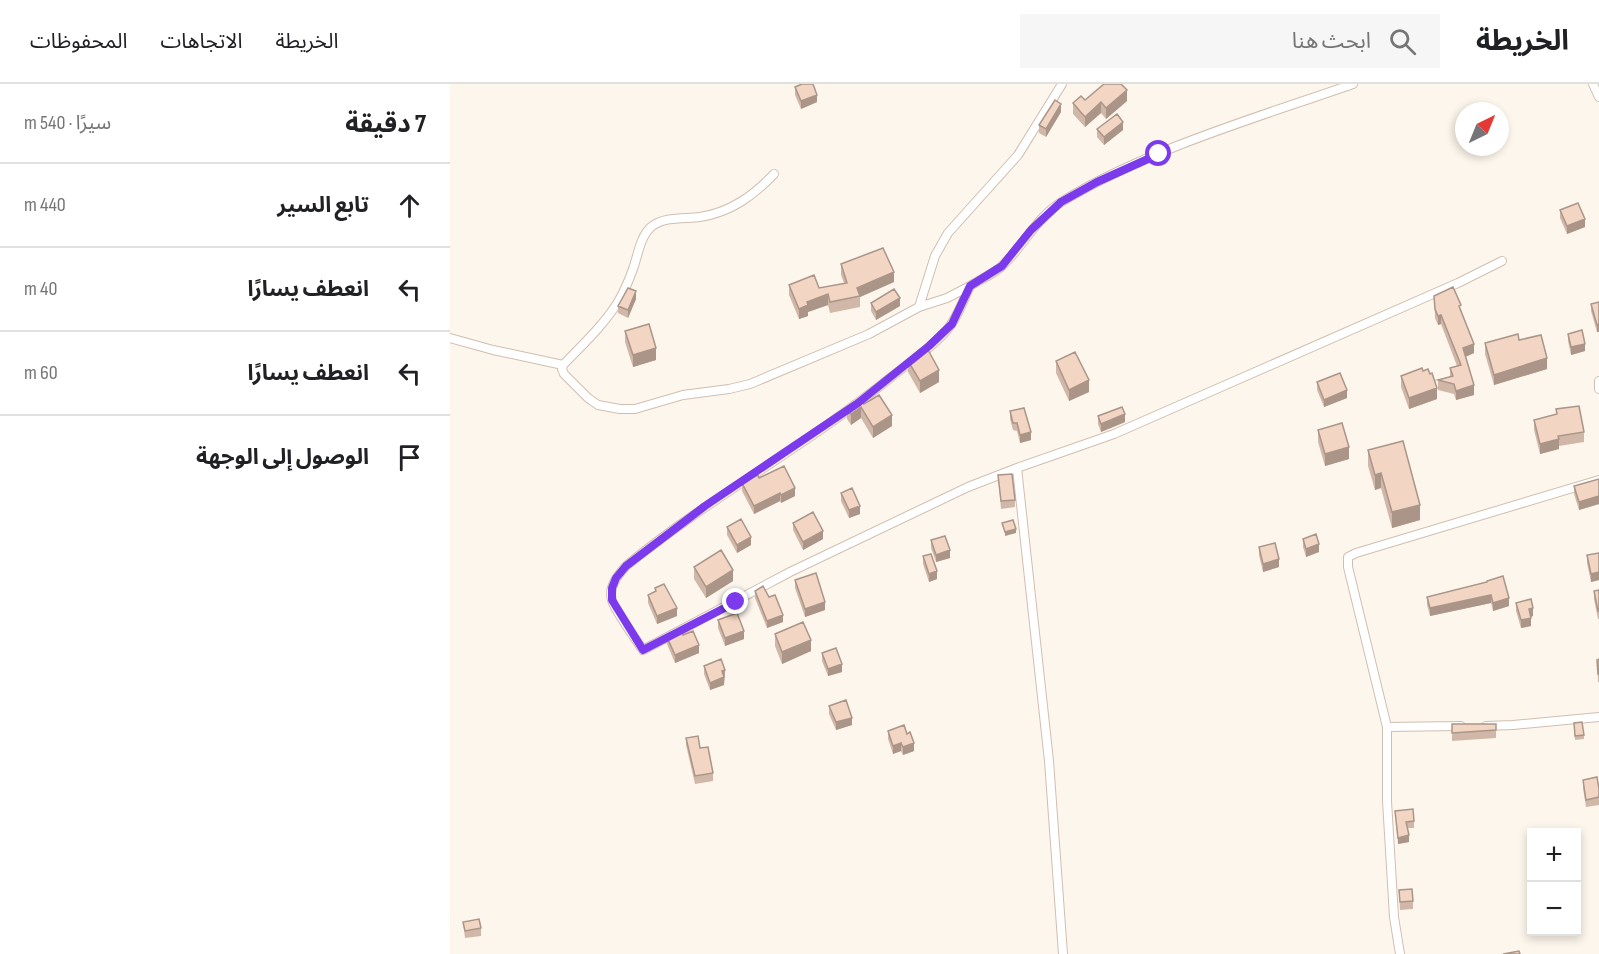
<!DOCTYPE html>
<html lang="ar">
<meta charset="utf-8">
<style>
:root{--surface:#fff;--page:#f6f6f6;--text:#202124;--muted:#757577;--line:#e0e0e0}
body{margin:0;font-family:"Sofia Sans Condensed","Noto Sans Arabic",sans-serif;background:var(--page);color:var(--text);direction:rtl}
.controls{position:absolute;right:18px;bottom:18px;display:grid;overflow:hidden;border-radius:0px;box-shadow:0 3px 9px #0003}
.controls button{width:54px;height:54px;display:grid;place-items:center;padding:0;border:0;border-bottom:2px solid var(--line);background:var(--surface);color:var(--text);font:30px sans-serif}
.compass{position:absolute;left:1005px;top:18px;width:54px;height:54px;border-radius:50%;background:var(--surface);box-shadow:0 3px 9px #0003;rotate:43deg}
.stop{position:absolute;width:18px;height:18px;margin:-14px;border:4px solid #7c3aed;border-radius:50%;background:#fff}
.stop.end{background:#7c3aed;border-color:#fff;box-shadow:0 2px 6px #0008}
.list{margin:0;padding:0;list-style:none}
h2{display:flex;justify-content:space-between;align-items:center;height:78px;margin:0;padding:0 24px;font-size:26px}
h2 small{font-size:20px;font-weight:400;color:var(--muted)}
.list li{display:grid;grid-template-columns:39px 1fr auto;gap:18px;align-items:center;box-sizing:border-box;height:84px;padding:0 24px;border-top:2px solid var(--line)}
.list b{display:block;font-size:22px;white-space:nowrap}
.list em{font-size:20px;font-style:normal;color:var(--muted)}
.icon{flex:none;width:33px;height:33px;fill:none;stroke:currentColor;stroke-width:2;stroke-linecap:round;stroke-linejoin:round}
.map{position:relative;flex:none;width:1149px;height:870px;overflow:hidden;direction:ltr}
header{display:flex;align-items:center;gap:36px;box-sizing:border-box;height:84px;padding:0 30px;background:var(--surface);border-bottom:2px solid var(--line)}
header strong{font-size:28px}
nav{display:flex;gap:33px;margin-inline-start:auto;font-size:21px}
.search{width:420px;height:54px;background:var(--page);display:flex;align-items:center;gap:15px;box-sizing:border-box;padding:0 21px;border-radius:0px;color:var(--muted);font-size:22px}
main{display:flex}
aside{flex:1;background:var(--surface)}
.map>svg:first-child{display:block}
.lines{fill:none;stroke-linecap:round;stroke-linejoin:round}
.minor-casing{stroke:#d1beb0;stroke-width:10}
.minor{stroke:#fff;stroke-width:8}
.wall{fill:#d1b7a8}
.shaded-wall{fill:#aa9588}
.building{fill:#f3d5c3;stroke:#aa9588;stroke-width:1.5}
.route{stroke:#7c3aed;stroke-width:8}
</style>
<header>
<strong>الخريطة</strong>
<div class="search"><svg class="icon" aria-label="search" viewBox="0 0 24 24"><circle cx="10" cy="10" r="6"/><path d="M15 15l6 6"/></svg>ابحث هنا</div>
<nav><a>الخريطة</a><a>الاتجاهات</a><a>المحفوظات</a></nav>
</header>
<main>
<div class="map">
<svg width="1149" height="870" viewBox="0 0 1149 870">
<rect width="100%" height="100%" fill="#fdf6ec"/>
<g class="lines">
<!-- minor casing -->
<g class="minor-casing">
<path id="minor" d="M 1143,0 L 1149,13
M 324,90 C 303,112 281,128 250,133 C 235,135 214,132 201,143 C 190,153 188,171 183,185 C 179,196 174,208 168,218 C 153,242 132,261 113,281 L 112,285 L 114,290 L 138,314 L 148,321 L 170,325 L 185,325 L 233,311 L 279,305 L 300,300 L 419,250 L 469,223 L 497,214 L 520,202 C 513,217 507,235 496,247 C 480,265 459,279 440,294 C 356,362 260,413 176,482 C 168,491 158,503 162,516 C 164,526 186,555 193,566 L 340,488 L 518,403 L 567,384 L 664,350 L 1008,199 L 1052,177
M 520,202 C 530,196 541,191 551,183 C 574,162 586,133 613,117 C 698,65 809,33 903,0
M 469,223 L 485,172 L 498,149 L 568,71 L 612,0
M 0,254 L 43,266 L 113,281
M 1149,297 L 1149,305
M 567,384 L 599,677 L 613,870
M 1036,642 L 1063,641 L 1149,633
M 937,643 L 1011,642
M 950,870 L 944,833 L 937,717 L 937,643 L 898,483 L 898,473 L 906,469 L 1149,396"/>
</g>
<!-- minor -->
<use href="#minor" class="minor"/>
</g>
<!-- wall -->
<path class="wall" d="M 345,3 L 367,18 L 351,25 L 345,11 Z
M 635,16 L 677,17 L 656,35 L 651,29 L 635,43 L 623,30 L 623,19 Z
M 611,28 L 596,53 L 589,49 L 589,41 Z
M 647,45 L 673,46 L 654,61 L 647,53 Z
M 1110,126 L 1135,143 L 1117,150 L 1110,134 Z
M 391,180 L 444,198 L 410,213 L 410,223 L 380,229 L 378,221 L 358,228 L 358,232 L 349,235 L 339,211 L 339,201 L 369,204 L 394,199 L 391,191 Z
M 984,212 L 1011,226 L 1024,269 L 1015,273 L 1024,311 L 1006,316 L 1004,310 L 988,306 L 988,296 L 1000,293 L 1000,284 L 1007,282 L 991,240 L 988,241 L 985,234 Z
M 186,215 L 178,234 L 168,229 L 168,222 Z
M 1149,218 L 1149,248 L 1147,248 L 1141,227 L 1141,220 Z
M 421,219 L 450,222 L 426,236 L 421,227 Z
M 175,247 L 206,276 L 183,283 L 175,258 Z
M 1118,250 L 1135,267 L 1121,271 L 1118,257 Z
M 1069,256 L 1097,285 L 1044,301 L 1035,270 L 1035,259 Z
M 458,277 L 489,298 L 470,309 L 458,288 Z
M 606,277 L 639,308 L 619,317 L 606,289 Z
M 973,287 L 980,290 L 987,315 L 959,325 L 951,303 L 951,292 Z
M 867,298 L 897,314 L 874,323 L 867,306 Z
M 414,320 L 442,342 L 423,354 L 411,334 L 401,341 L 397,335 L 397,324 Z
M 1106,325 L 1134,348 L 1134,358 L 1109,362 L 1109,365 L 1090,370 L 1084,346 L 1084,336 L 1106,330 Z
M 560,327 L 581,356 L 570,359 L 567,347 L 563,346 L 560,335 Z
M 648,332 L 675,338 L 651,348 L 648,340 Z
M 868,346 L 899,375 L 875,382 L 868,358 Z
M 918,366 L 970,436 L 942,444 L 931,404 L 925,406 L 918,382 Z
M 548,391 L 565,416 L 565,423 L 551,425 Z
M 309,394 L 345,412 L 331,419 L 330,417 L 304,430 L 292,407 L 292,399 Z
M 1149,395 L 1149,420 L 1129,426 L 1124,410 L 1124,402 Z
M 391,409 L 410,430 L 399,434 L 391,417 Z
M 343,439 L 373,455 L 353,466 L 343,446 Z
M 277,443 L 301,461 L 287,469 L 277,451 Z
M 853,455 L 869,468 L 856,473 L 853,463 Z
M 481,456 L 500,474 L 486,478 L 481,464 Z
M 809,463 L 829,483 L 813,488 L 809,471 Z
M 1149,469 L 1149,496 L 1141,498 L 1137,479 L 1137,471 Z
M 473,472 L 487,495 L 479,498 L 473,480 Z
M 244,483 L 283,497 L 256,514 L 244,495 Z
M 345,496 L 375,526 L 355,533 L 345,504 Z
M 1037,498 L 1059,522 L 1043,527 L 1041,519 L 980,532 L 977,521 L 977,513 Z
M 205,504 L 227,532 L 207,540 L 198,519 L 198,511 L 205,508 Z
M 1149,506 L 1149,535 L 1148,535 L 1144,515 L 1144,507 Z
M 305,507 L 333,538 L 317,544 L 305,514 Z
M 1066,519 L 1083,532 L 1081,533 L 1081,542 L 1071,544 L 1066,527 Z
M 268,536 L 294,555 L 275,562 L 268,544 Z
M 325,550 L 361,567 L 332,580 L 325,562 Z
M 233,551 L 249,569 L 225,579 L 217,560 L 217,553 Z
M 372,569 L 392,588 L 378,592 L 372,577 Z
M 1149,575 L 1149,598 L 1148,598 L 1147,576 Z
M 254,582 L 275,586 L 274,601 L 260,606 L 254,590 Z
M 379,622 L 402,641 L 386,646 L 379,630 Z
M 1002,640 L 1046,646 L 1046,654 L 1002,657 Z
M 1124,643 L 1134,651 L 1134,655 L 1125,656 Z
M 438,647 L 464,667 L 453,671 L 451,667 L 443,670 L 438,655 Z
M 236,654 L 250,664 L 263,689 L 263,697 L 245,700 L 236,661 Z
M 1133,696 L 1149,705 L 1149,721 L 1136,723 L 1133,704 Z
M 945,727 L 964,737 L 964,744 L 958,744 L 959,758 L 948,760 Z
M 949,806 L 963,817 L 963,825 L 950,826 Z
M 13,838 L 31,844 L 31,852 L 15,854 Z"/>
<!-- shaded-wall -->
<path class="shaded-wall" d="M 677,6 L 677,17 L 656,35 L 656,24 Z
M 367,11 L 367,18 L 351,25 L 351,17 Z
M 651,18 L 651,29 L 635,43 L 635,33 Z
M 611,20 L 611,28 L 596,53 L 596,45 Z
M 673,38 L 673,46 L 654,61 L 654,53 Z
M 1135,135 L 1135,143 L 1117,150 L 1117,142 Z
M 444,188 L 444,198 L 410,213 L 407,204 Z
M 186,207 L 186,215 L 178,234 L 178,226 Z
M 378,210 L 378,221 L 358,228 L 358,232 L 349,235 L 349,225 L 357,218 Z
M 450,214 L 450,222 L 426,236 L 426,228 Z
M 991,231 L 991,240 L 988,241 L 988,232 Z
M 1149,240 L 1149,248 L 1147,248 L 1147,241 Z
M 1024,260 L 1024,269 L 1013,274 L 1013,264 Z
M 1135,260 L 1135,267 L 1121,271 L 1121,263 Z
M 206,264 L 206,276 L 183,283 L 183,271 Z
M 1097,274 L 1097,285 L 1044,301 L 1044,291 Z
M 489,286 L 489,298 L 470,309 L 470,297 Z
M 639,296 L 639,308 L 619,317 L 619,306 Z
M 1024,301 L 1024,311 L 1006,316 L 1006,307 Z
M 987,304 L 987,315 L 959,325 L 959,314 Z
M 897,306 L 897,314 L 874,323 L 874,316 Z
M 411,323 L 411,334 L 401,341 L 401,330 Z
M 675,330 L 675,338 L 651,348 L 651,340 Z
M 442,331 L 442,342 L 423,354 L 423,343 Z
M 581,348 L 581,356 L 570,359 L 570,351 Z
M 1109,355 L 1109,365 L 1090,370 L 1090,360 Z
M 899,363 L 899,375 L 875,382 L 875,370 Z
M 931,389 L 931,404 L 925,406 L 925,391 Z
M 345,404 L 345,412 L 331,419 L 331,411 Z
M 330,409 L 330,417 L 304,430 L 304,422 Z
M 1149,412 L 1149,420 L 1129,426 L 1129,418 Z
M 970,421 L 970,436 L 942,444 L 942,428 Z
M 410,422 L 410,430 L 399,434 L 399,426 Z
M 566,445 L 566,449 L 555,452 L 555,448 Z
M 373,447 L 373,455 L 353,466 L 353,458 Z
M 301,453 L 301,461 L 287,469 L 287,461 Z
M 869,460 L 869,468 L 856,473 L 856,465 Z
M 500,466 L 500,474 L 486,478 L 486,471 Z
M 829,475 L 829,483 L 813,488 L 813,480 Z
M 283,486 L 283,497 L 256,514 L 256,503 Z
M 487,487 L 487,495 L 479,498 L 479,490 Z
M 1149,488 L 1149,496 L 1141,498 L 1141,490 Z
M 1041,511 L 1041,519 L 980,532 L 980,524 Z
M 1059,514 L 1059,522 L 1043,527 L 1043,519 Z
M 375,518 L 375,526 L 355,533 L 355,525 Z
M 227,524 L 227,532 L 207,540 L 207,532 Z
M 1083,524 L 1083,532 L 1079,533 L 1079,525 Z
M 333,531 L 333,538 L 317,544 L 317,537 Z
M 1081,534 L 1081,542 L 1071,544 L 1071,536 Z
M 294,547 L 294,555 L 275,562 L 275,554 Z
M 361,556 L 361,567 L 332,580 L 332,568 Z
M 249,561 L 249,569 L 225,579 L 225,571 Z
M 392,580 L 392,588 L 378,592 L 378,585 Z
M 275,586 L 274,601 L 260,606 L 260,599 L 272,587 Z
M 402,634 L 402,641 L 386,646 L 386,638 Z
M 451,659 L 451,667 L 443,670 L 443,662 Z
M 464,659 L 464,667 L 453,671 L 453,663 Z
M 959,751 L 959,758 L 948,760 L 948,754 Z"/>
<!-- building -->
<path class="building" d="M 352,0 L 363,0 L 367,11 L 351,17 L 345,3 Z
M 654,0 L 671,0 L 677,6 L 656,24 L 651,18 L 635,33 L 623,19 L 631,12 L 635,16 Z
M 605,16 L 611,20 L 596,45 L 589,41 Z
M 667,30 L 673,38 L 654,53 L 647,45 Z
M 1128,119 L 1135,135 L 1117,142 L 1110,126 Z
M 433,164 L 444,188 L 407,204 L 410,212 L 380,218 L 378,210 L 357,218 L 358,221 L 349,225 L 339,201 L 364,191 L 369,204 L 397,199 L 391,180 Z
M 1003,203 L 1011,221 L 1009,222 L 1024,260 L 1013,264 L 1024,301 L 1006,307 L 1004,300 L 988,296 L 1003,292 L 1000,284 L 1011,281 L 991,231 L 988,232 L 985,225 L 984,212 Z
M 178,204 L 186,207 L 178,226 L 168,222 Z
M 444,205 L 450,214 L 426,228 L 421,219 Z
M 1149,218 L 1149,240 L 1147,241 L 1141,220 Z
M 199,240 L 206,264 L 183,271 L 175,247 Z
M 1132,246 L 1135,260 L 1121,263 L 1118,250 Z
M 1068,250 L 1069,256 L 1091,251 L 1097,274 L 1044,291 L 1035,259 Z
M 477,264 L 489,286 L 470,297 L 458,277 Z
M 625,268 L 639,296 L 619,306 L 606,277 Z
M 972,284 L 973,287 L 978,285 L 980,290 L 982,289 L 987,304 L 959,314 L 951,292 Z
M 890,289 L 897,306 L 874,316 L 867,298 Z
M 429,311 L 442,331 L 423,343 L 411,323 L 401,330 L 397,324 L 410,314 L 414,320 Z
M 1129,322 L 1134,348 L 1108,352 L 1109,355 L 1090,360 L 1084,336 L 1107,330 L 1106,325 Z
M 672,323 L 675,330 L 651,340 L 648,332 Z
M 574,324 L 581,348 L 570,351 L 567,339 L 563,339 L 560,327 Z
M 892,339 L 899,363 L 875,370 L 868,346 Z
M 953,357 L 970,421 L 942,428 L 931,389 L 925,391 L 918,366 Z
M 334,382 L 345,404 L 331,411 L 330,409 L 304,422 L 292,399 L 308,391 L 309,394 Z
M 562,390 L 565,416 L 551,417 L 548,391 Z
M 1149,395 L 1149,412 L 1129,418 L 1124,402 Z
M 402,404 L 410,422 L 399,426 L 391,409 Z
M 363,428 L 373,447 L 353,458 L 343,439 Z
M 291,435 L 301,453 L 287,461 L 277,443 Z
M 563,436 L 566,445 L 555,448 L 552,439 Z
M 866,450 L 869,460 L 856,465 L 853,455 Z
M 495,452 L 500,466 L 486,471 L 481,456 Z
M 825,459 L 829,475 L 813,480 L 809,463 Z
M 271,466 L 283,486 L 256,503 L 244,483 Z
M 1149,469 L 1149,488 L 1141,490 L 1137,471 Z
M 481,470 L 487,487 L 479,490 L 473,472 Z
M 366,489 L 375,518 L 355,525 L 345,496 Z
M 1053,492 L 1059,514 L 1043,519 L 1041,511 L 980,524 L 977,513 L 1037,498 L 1037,497 Z
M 214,500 L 227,524 L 207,532 L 198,511 L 206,507 L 205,504 Z
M 313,502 L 319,513 L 325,511 L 333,531 L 317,537 L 305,507 Z
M 1149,506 L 1149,527 L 1148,527 L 1144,507 Z
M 1081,515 L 1083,524 L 1079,525 L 1081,534 L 1071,536 L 1066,519 Z
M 287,529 L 294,547 L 275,554 L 268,536 Z
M 353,538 L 361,556 L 332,568 L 325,550 Z
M 231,546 L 233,551 L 243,547 L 249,561 L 225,571 L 217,553 Z
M 386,564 L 392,580 L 378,585 L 372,569 Z
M 271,575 L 275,586 L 272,587 L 274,593 L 260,599 L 254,582 Z
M 1149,575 L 1149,590 L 1148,590 L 1147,576 Z
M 396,616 L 402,634 L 386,638 L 379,622 Z
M 1132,638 L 1134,651 L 1125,652 L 1124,639 Z
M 1002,640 L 1046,640 L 1046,646 L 1002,649 Z
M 454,641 L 457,650 L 460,648 L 464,659 L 453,663 L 451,659 L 443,662 L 438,647 Z
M 248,652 L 250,664 L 258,663 L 263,689 L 245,692 L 236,654 Z
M 1147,693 L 1149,705 L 1149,713 L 1136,716 L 1133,696 Z
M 963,725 L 964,737 L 956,738 L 959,751 L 948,754 L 945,727 Z
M 962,805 L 963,817 L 950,818 L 949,806 Z
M 29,835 L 31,844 L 15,847 L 13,838 Z
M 1069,867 L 1070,870 L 1053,870 Z"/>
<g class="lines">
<!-- route -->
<path class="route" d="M 286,518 L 193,566 L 162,516 L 162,504 L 166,494 L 176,482 L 255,422 L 408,319 L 479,262 L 502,240 L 520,202 L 552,182 L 581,146 L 611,118 L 647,98 L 709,70"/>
</g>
</svg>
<div class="controls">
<button>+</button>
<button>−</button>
</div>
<svg class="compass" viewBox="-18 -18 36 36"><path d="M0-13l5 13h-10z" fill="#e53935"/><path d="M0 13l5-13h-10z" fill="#757577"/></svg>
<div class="stop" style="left:709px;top:70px"></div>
<div class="stop end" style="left:286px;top:518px"></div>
</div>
<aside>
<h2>7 دقيقة<small>سيرًا · 540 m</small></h2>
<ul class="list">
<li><svg class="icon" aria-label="ahead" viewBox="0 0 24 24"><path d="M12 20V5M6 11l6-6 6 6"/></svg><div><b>تابع السير</b></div><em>440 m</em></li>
<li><svg class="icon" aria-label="left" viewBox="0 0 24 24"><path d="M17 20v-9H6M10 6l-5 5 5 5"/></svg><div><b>انعطف يسارًا</b></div><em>40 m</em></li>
<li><svg class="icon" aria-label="left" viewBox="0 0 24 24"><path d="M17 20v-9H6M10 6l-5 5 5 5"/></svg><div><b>انعطف يسارًا</b></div><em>60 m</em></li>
<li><svg class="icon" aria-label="arrive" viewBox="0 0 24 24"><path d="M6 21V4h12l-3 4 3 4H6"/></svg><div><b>الوصول إلى الوجهة</b></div></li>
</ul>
</aside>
</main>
